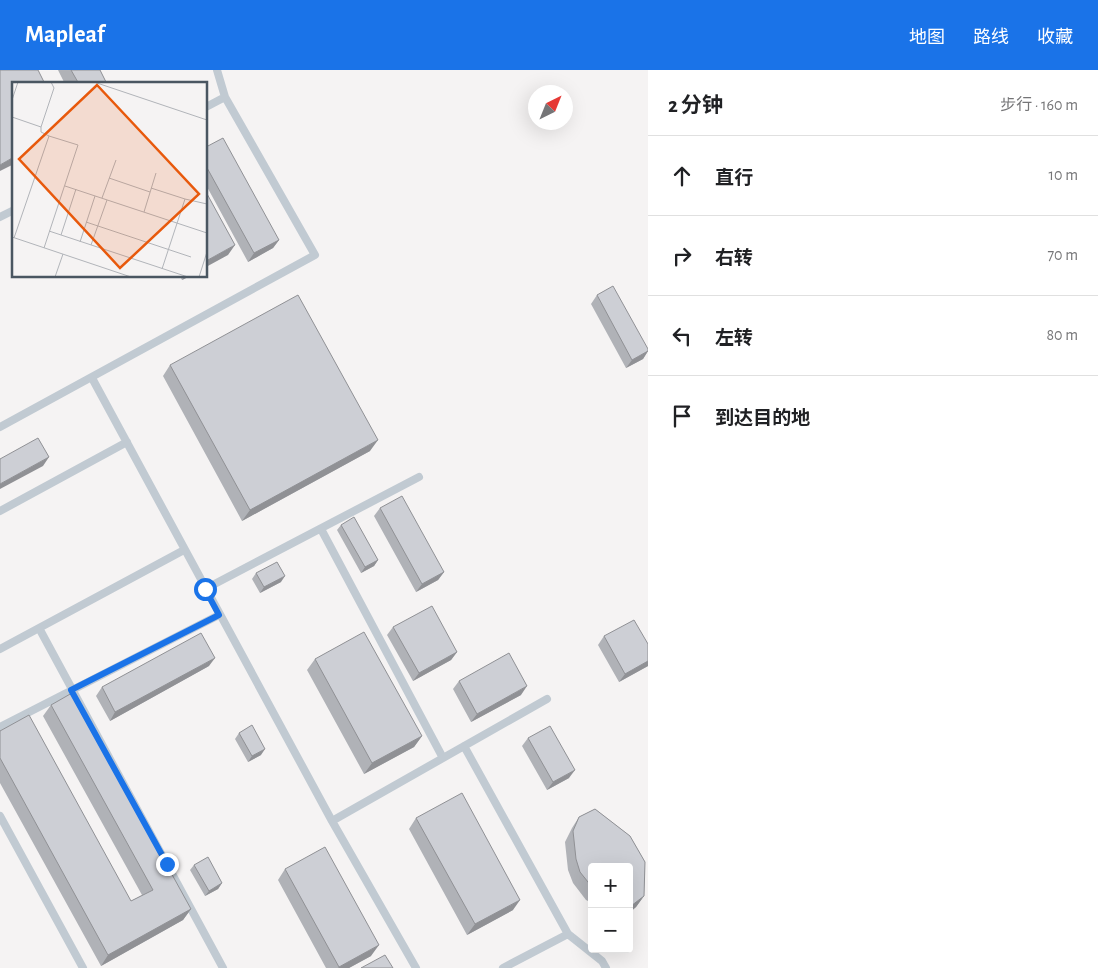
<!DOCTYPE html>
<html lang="zh">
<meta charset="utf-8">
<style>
:root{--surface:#fff;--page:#f6f6f6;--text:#202124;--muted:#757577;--line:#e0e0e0;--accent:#1a73e8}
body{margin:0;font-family:"Alegreya Sans","Noto Sans SC",sans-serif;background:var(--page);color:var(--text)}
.controls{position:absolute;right:15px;bottom:15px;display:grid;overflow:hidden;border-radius:5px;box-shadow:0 5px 20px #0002}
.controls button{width:45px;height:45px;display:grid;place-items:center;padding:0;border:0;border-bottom:1px solid var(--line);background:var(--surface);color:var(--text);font:25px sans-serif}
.compass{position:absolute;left:528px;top:15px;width:45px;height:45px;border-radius:50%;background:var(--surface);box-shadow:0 5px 20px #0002;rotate:43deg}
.stop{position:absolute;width:15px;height:15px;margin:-11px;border:4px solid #1a73e8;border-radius:50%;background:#fff}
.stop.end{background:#1a73e8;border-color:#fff;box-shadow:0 1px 5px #0008}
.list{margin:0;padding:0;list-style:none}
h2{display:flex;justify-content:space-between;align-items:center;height:65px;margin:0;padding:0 20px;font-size:21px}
h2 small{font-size:16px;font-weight:400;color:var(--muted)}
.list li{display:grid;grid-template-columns:32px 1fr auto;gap:15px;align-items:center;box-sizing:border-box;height:80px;padding:0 20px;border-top:1px solid var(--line)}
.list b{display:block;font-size:19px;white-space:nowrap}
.list em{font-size:16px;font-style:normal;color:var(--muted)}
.icon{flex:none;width:28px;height:28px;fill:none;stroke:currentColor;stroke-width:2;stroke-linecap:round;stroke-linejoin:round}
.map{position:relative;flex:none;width:648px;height:898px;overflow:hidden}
header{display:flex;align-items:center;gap:30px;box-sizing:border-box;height:70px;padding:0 25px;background:var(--accent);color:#fff}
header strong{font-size:24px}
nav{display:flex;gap:28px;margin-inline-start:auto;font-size:18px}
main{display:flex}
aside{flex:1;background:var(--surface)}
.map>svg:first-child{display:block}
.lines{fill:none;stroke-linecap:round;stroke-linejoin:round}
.service{stroke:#c1cad2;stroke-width:8}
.wall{fill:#b0b2b7}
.shaded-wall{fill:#909195}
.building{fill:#cdcfd5;stroke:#909195}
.route{stroke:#1a73e8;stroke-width:6}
.inset-road{fill:none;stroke:#b1b4b9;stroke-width:1}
.view{fill:#e8590c;fill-opacity:0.15;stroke:#e8590c;stroke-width:2.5}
.inset-edge{fill:none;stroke:#4a5661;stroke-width:2.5}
</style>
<header>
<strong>Mapleaf</strong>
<nav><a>地图</a><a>路线</a><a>收藏</a></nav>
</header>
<main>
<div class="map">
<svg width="648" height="898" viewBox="0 0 648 898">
<rect width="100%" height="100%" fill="#f5f3f3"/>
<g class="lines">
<!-- service -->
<path class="service" d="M 206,37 L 225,27
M 0,147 L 14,140
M 92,308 L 332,751 L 416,898
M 0,357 L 315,185 L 225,27 L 217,0
M 0,441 L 127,372
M 321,459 L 443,688
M 205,519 L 419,407
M 39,558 L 223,898
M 0,579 L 184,480
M 0,657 L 219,545
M 464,676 L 568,864 L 503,898
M 0,746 L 83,898
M 332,751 L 547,629
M 568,864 L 602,891 L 606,898"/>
</g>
<!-- wall -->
<path class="wall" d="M 58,0 L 100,0 L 107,14 L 65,14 Z
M 206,77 L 279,170 L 273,178 L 248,192 L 206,115 Z
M 180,206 L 190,206 L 182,210 Z
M 597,225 L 648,281 L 643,289 L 626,298 L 591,234 Z
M 170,295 L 370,381 L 242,451 L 163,306 Z
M 380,438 L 444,502 L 438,510 L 416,522 L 374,446 Z
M 341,455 L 378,490 L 374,496 L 361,503 L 337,460 Z
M 256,503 L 281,512 L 260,523 L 252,509 Z
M 393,557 L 457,582 L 451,590 L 413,611 L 387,565 Z
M 604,566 L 648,574 L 648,596 L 619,612 L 598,575 Z
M 315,589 L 422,666 L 414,677 L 364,704 L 307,600 Z
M 209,596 L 110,651 L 96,626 L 102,617 Z
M 459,611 L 521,625 L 471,652 L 453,619 Z
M 51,635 L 191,839 L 183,850 L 101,896 L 0,713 L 0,661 L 131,831 L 142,825 L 43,646 Z
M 239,663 L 261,685 L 248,692 L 235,669 Z
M 528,668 L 569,708 L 547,720 L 522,676 Z
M 595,739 L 630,766 L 645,792 L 644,826 L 636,837 L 629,843 L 629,797 L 592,797 L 592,833 L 586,830 L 573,813 L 568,800 L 565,772 L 572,758 L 579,747 Z
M 416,748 L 513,840 L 467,865 L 409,759 Z
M 194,795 L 222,813 L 218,819 L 205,826 L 190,800 Z
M 285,799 L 371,886 L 349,898 L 326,898 L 278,810 Z"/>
<!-- shaded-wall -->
<path class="shaded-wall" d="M 14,87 L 14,94 L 0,101 L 0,95 Z
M 279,170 L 273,178 L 248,192 L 254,183 Z
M 235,175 L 228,185 L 206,197 L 206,191 Z
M 185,206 L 190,206 L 182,210 Z
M 648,281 L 643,289 L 626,298 L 632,290 Z
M 378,370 L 370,381 L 242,451 L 250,440 Z
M 49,387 L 43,396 L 0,419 L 0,414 Z
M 378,490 L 374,496 L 361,503 L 365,497 Z
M 444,502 L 438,510 L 416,522 L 422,514 Z
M 285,506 L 281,512 L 260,523 L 264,517 Z
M 457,582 L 451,590 L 413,611 L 419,603 Z
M 215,588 L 209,596 L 110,651 L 115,642 Z
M 648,591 L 648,596 L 619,612 L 625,604 Z
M 527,616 L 521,625 L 471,652 L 477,644 Z
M 422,666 L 414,677 L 364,704 L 372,693 Z
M 265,679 L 261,685 L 248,692 L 252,686 Z
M 575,700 L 569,708 L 547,720 L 553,712 Z
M 222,813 L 218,819 L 205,826 L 209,821 Z
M 644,826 L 636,837 L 629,843 L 629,839 L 631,836 Z
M 520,830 L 513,840 L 467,865 L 475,854 Z
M 191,839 L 183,850 L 101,896 L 108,885 Z
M 379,875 L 371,886 L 349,898 L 338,898 L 339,897 Z"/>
<!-- building -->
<path class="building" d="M 0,0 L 38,0 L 45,14 L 14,14 L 14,87 L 0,95 Z
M 71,0 L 100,0 L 107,14 L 79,14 Z
M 223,68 L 279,170 L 254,183 L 206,96 L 206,77 Z
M 206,122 L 235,175 L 206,191 Z
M 613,216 L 648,279 L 648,281 L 632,290 L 597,225 Z
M 298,225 L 378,370 L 250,440 L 170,295 Z
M 38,368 L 49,387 L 0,414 L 0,389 Z
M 402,426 L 444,502 L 422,514 L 380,438 Z
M 354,447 L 378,490 L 365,497 L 341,455 Z
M 277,492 L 285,506 L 264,517 L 256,503 Z
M 432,536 L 457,582 L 419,603 L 393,557 Z
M 634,550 L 648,574 L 648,591 L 625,604 L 604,566 Z
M 364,562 L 422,666 L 372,693 L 315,589 Z
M 201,563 L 215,588 L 115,642 L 102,617 Z
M 509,583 L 527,616 L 477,644 L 459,611 Z
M 72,623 L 191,839 L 108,885 L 0,688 L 0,661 L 29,645 L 131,831 L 153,820 L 51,635 Z
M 252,655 L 265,679 L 252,686 L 239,663 Z
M 550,656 L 575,700 L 553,712 L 528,668 Z
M 462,723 L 520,830 L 475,854 L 416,748 Z
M 595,739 L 630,766 L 645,792 L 644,826 L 631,836 L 629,836 L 629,797 L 592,797 L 592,817 L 580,802 L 576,789 L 573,761 L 579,747 Z
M 325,777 L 379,875 L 339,897 L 285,799 Z
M 208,787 L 222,813 L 209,821 L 194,795 Z
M 385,885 L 393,898 L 361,898 Z"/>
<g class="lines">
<!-- route -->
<path class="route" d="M 167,794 L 71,620 L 219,545 L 205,519"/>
</g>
<!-- overview -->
<g transform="translate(12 12)">
<rect width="195" height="195" fill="#f5f3f3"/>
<path class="inset-road" d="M 82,0 L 195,38M 0,18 L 6,0M 0,35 L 29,45 L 29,50 L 37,54 L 66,63 L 32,166M 29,45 L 42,6 L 39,0M 97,96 L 138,110M 53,104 L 195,151M 139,106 L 173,117 L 150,187M 90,116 L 104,78M 173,117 L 195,122M 132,130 L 144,91M 74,140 L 179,175M 37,149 L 176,195M 49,153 L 64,107M 0,155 L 119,195M 2,156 L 37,54M 68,160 L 83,114M 79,163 L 95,118M 43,195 L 51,172M 187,195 L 195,170"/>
<path class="view" d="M 85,3 L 187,112 L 108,186 L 7,77 Z"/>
<rect width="195" height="195" class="inset-edge"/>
</g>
</svg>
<div class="controls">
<button>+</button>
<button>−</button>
</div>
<svg class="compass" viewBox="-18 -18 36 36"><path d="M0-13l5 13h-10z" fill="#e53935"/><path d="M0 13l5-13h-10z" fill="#757577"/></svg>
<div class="stop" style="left:205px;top:519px"></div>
<div class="stop end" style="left:167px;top:794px"></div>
</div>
<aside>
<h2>2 分钟<small>步行 · 160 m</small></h2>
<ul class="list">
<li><svg class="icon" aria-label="ahead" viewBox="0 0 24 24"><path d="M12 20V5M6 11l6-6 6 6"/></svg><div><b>直行</b></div><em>10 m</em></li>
<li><svg class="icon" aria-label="right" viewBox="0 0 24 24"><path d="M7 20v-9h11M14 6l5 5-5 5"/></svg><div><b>右转</b></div><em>70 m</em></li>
<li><svg class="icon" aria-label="left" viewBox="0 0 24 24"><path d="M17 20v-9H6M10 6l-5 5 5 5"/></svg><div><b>左转</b></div><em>80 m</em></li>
<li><svg class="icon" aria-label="arrive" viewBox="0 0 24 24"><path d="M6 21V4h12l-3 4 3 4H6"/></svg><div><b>到达目的地</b></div></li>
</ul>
</aside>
</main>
